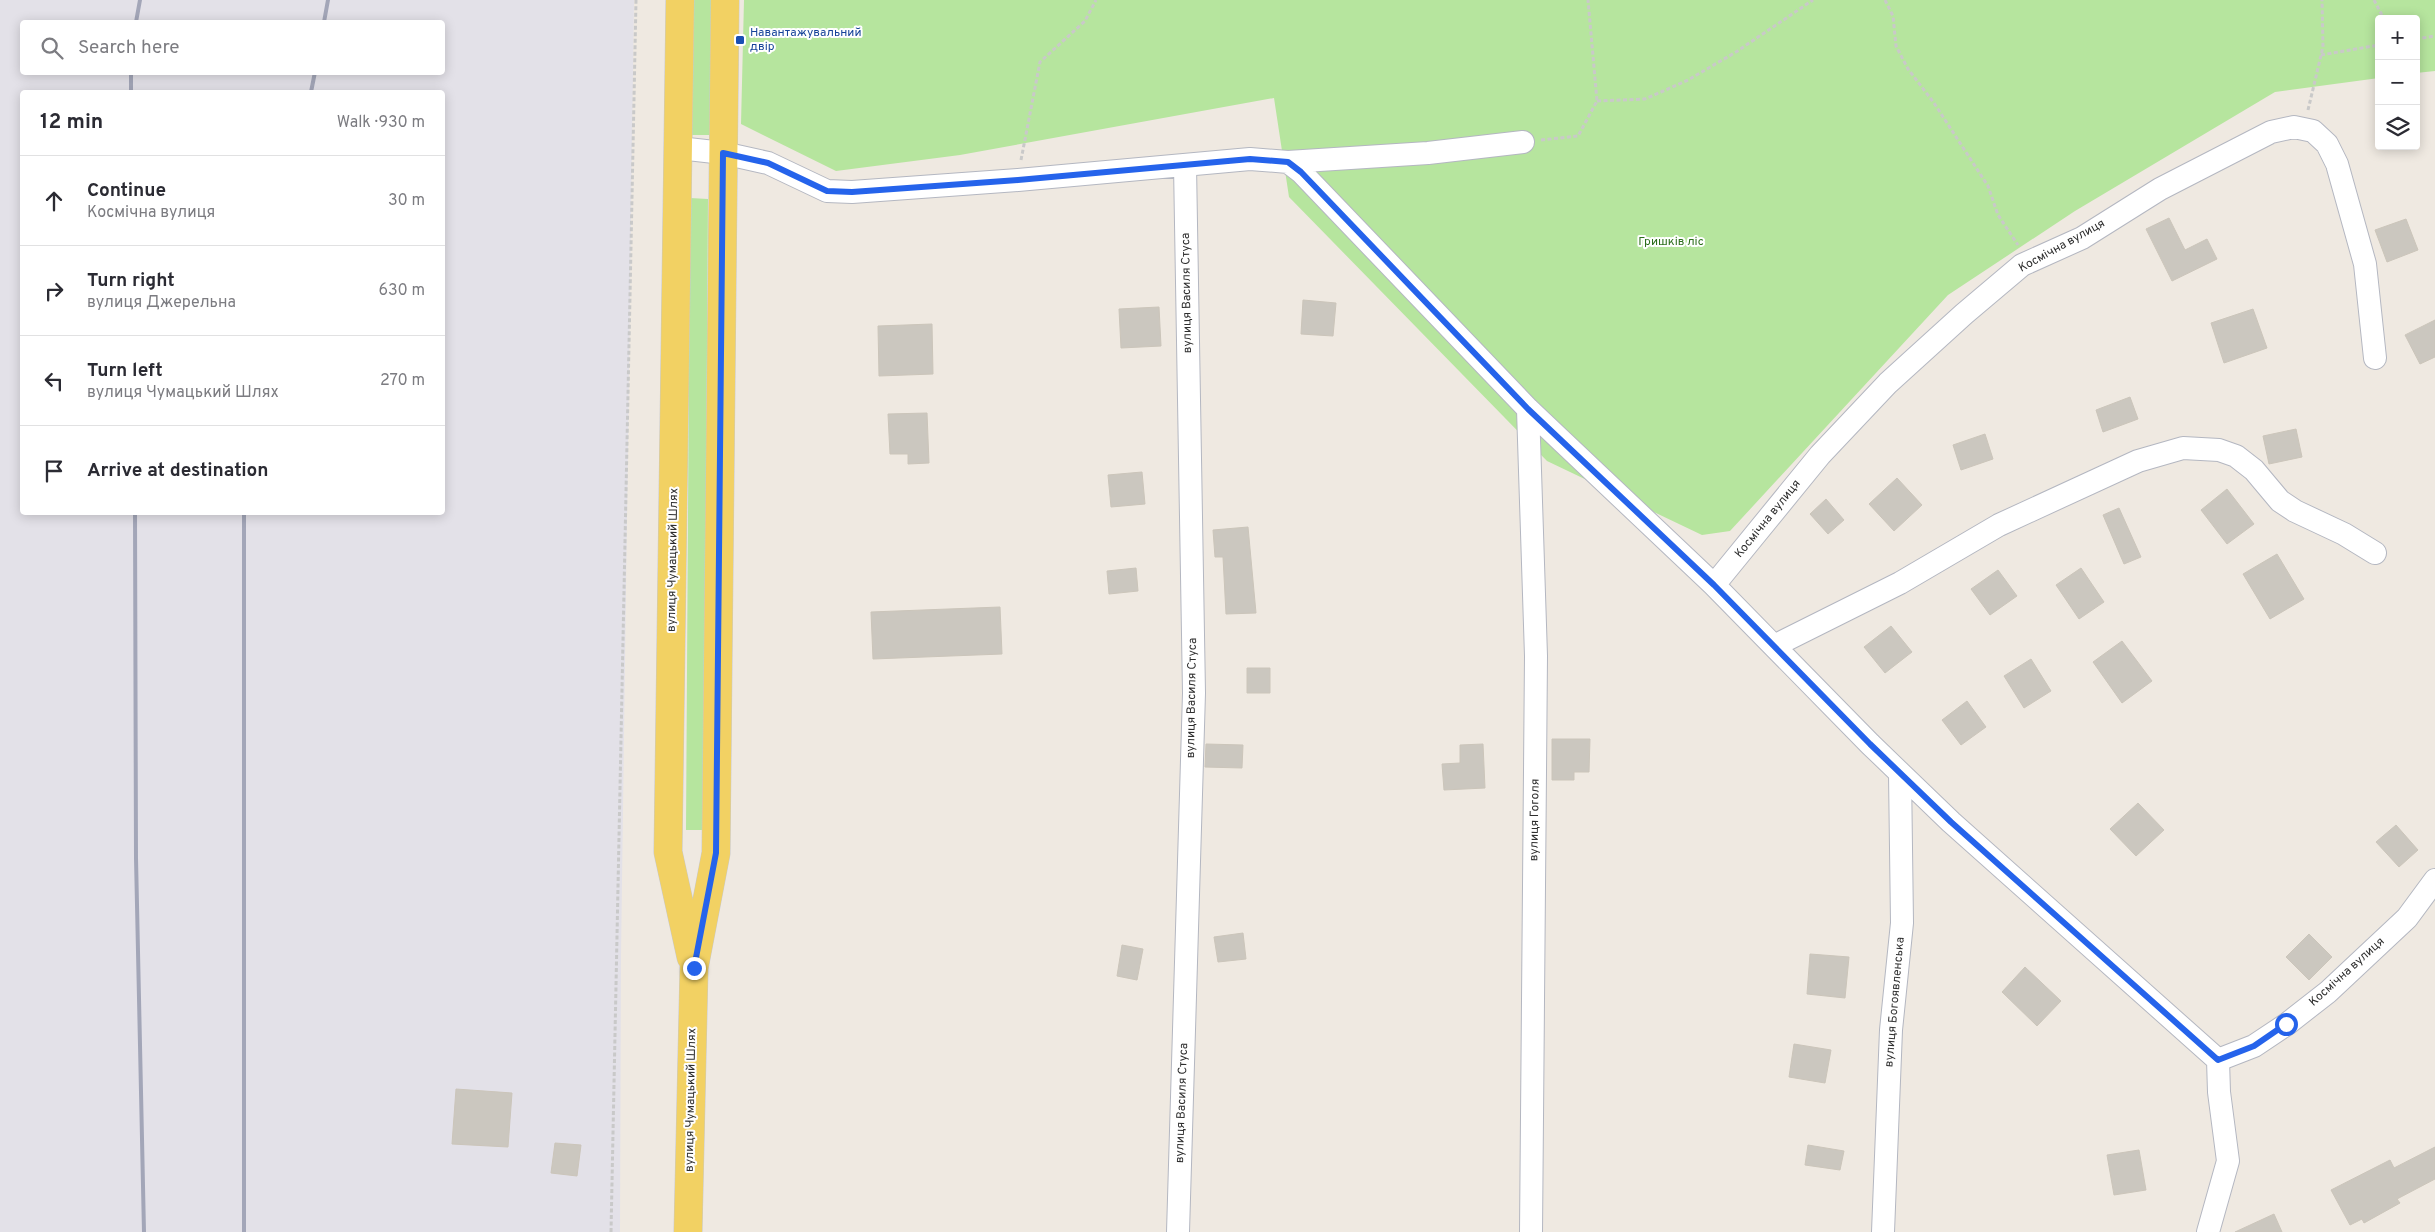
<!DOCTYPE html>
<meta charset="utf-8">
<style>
:root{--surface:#fff;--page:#f2f2f3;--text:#2b2b33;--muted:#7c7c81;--line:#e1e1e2}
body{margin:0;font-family:Overpass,sans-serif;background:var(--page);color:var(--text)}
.controls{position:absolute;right:15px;top:15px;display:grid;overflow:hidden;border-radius:5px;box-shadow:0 2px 12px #0003}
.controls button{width:45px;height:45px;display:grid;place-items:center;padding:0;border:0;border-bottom:1px solid var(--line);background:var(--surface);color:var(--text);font:25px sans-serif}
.stop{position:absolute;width:15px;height:15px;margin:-11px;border:4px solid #2563eb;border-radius:50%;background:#fff}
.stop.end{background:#2563eb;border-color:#fff;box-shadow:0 1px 5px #0008}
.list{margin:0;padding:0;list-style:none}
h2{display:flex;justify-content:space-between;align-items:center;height:65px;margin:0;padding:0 20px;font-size:21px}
h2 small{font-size:16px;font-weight:400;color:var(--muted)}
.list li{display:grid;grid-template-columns:32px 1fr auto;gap:15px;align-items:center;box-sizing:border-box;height:90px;padding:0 20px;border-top:1px solid var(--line)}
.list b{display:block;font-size:19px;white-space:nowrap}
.list p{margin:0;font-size:16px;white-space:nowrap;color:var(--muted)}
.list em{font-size:16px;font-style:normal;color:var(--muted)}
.icon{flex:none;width:28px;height:28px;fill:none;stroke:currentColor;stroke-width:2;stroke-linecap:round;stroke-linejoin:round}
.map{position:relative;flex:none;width:2435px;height:1232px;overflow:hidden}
.search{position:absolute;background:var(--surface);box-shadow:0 2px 12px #0003;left:20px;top:20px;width:425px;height:55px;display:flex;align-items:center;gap:12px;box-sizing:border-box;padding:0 18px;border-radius:5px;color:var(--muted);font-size:19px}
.panel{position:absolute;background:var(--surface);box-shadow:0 2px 12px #0003;left:20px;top:90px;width:425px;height:425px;border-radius:5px}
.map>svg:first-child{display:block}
.industrial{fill:#e3e1e8;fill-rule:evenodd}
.green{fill:#b6e59e}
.building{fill:#cbc7bf;stroke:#cbc5ba}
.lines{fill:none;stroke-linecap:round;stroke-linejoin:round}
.minor-casing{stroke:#b4b7c1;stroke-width:24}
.major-casing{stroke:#c9c9c9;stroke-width:29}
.path{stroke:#c9c9c9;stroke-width:3;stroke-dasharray:4 2.5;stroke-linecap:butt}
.minor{stroke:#fff;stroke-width:22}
.major{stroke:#f2d163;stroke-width:28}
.rail{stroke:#a3a6b8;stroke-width:4}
.route{stroke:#2563eb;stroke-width:6}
.transit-dot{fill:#1a4fb4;stroke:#fff;stroke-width:2}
.labels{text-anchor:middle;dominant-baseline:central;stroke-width:4;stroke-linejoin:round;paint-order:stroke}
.transit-label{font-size:12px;fill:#164399;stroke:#fff;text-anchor:start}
.park-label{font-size:12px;fill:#2c6e1b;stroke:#fff}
.street-label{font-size:12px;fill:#2e2e2e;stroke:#fff}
</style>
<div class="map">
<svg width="2435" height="1232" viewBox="0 0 2435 1232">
<rect width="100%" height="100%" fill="#efe9e1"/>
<!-- industrial -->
<path class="industrial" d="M 0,0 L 634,0 L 621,956 L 620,1232 L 0,1232 ZM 22,22 L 442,22 L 442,72 L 22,72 ZM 22,92 L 442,92 L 442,512 L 22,512 Z"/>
<!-- green -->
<path class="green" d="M 694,0 L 712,0 L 710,135 L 691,135 Z
M 744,0 L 2435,0 L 2435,71 L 2416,73 L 2416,19 L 2379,19 L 2379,78 L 2275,92 L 2075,211 L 1948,295 L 1730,531 L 1702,535 L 1547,461 L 1289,197 L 1274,98 L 960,155 L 836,171 L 741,124 Z
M 690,198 L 708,199 L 704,830 L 686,830 Z"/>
<!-- building -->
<path class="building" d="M 2169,218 L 2185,250 L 2207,239 L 2217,259 L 2172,281 L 2146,229 Z
M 2406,219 L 2418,250 L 2387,262 L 2375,230 Z
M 1303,300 L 1336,303 L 1333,336 L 1301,334 Z
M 1159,307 L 1161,346 L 1121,348 L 1119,309 Z
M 2253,309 L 2267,348 L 2224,363 L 2211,323 Z
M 2435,320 L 2435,357 L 2420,364 L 2405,335 Z
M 932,324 L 933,374 L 879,376 L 878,326 Z
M 2130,397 L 2138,419 L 2103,432 L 2096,410 Z
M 927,413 L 929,463 L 908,464 L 908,454 L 890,454 L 888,414 Z
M 2296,429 L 2302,457 L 2269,464 L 2263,436 Z
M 1985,434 L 1993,459 L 1961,470 L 1953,445 Z
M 1142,472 L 1145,504 L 1111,507 L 1108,475 Z
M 1897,478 L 1922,505 L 1894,531 L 1869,504 Z
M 2227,489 L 2254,524 L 2227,544 L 2201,510 Z
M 1826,499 L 1844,520 L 1828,534 L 1810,514 Z
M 2119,508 L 2141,557 L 2124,564 L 2103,515 Z
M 1248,527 L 1256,613 L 1226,614 L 1223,557 L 1215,557 L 1213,530 Z
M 2277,554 L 2304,599 L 2270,619 L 2243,574 Z
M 1136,568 L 1138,591 L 1109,594 L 1107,571 Z
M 2081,568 L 2104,602 L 2079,619 L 2056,585 Z
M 1998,570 L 2017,596 L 1990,615 L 1971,589 Z
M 1000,607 L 1002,654 L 873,659 L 871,612 Z
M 1891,626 L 1912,652 L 1885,673 L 1864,647 Z
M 2122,641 L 2152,681 L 2122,703 L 2093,662 Z
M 2031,659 L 2051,691 L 2024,708 L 2004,676 Z
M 1247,668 L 1270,668 L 1270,693 L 1247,693 Z
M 1967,701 L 1986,727 L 1961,745 L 1942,720 Z
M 1552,739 L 1590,739 L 1589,772 L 1574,772 L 1574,780 L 1552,780 Z
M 1206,744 L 1243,745 L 1242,768 L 1205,767 Z
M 1483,744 L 1485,788 L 1444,790 L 1442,764 L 1460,763 L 1460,745 Z
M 2138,803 L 2164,830 L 2136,856 L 2110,829 Z
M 2396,825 L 2418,850 L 2399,867 L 2376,842 Z
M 1243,933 L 1246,959 L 1218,962 L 1214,937 Z
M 2309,934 L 2332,957 L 2309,980 L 2286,957 Z
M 1122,945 L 1143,949 L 1137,980 L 1117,976 Z
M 1810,954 L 1849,957 L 1845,998 L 1807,994 Z
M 2025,967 L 2061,1001 L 2037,1026 L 2002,992 Z
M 1794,1044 L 1831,1050 L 1825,1083 L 1789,1077 Z
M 456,1089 L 512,1093 L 508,1147 L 452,1144 Z
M 555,1143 L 581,1145 L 577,1176 L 551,1173 Z
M 1808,1145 L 1844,1151 L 1840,1170 L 1805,1165 Z
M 2435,1147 L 2435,1179 L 2397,1199 L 2400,1203 L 2364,1223 L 2362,1219 L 2350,1225 L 2331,1190 L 2390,1160 L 2394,1168 Z
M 2139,1150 L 2146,1190 L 2114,1195 L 2107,1155 Z
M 2274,1214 L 2282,1232 L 2235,1232 Z"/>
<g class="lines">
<!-- minor casing -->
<g class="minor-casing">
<path id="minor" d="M 679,148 L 723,153 L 768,163 L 827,191 L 852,192 L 1018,180 L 1250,159 L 1288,162 L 1301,172 L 1528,409 L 1714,585 L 1870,744 L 1951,822 L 2218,1060 L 2219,1092 L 2228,1161 L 2208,1232
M 1288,162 L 1428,153 L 1523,142
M 1528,409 L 1536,656 L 1531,1232
M 1714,585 L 1820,455 L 1888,383 L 1964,314 L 2022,265 L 2082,238 L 2160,189 L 2271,132 L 2294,127 L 2313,131 L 2327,144 L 2337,164 L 2365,264 L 2375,358
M 1774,646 L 1900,583 L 1999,525 L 2138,461 L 2183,448 L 2219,450 L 2236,456 L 2254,470 L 2280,501 L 2295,511 L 2344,534 L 2375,553
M 2218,1060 L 2254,1046 L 2287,1024 L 2328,992 L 2407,918 L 2435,880
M 1178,1232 L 1194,693 L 1185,165
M 1883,1232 L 1891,1030 L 1902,923 L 1900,773"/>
</g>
<!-- major casing -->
<g class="major-casing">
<path id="major" d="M 680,0 L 668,852 L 691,957
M 688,1232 L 694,968 L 716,853 L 725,0"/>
</g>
<!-- path -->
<path class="path" d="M 1885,0 L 1893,16 L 1896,46 L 1908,69 L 1934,103 L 1988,186 L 1998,215 L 2018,245
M 2374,0 L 2384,19
M 2416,39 L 2435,36
M 2321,55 L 2379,45
M 1597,101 L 1645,99 L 1688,80 L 1736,52 L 1813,0
M 2308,110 L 2323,47 L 2322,0
M 1541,140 L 1578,136 L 1597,101 L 1588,0
M 1021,160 L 1040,62 L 1085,21 L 1096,0
M 611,1232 L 636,0"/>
<!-- minor -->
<use href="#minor" class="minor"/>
<!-- major -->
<use href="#major" class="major"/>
<!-- rail -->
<path class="rail" d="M 136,22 L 140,0
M 324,22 L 328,0
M 131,72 L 131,92
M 311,92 L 315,72
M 135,512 L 136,858 L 144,1232
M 244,512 L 244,1232"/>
</g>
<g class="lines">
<!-- route -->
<path class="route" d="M 694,968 L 716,853 L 723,153 L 768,163 L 827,191 L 852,192 L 1018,180 L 1250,159 L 1288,162 L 1301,172 L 1528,409 L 1714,585 L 1870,744 L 1951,822 L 2218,1060 L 2254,1046 L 2286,1024"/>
</g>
<!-- markers -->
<rect class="transit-dot" x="735" y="35" width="10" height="10" rx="2.5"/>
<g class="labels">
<!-- transit labels -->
<g class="transit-label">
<text x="750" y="33">Навантажувальний<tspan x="750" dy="14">двір</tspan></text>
</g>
<!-- park labels -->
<g class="park-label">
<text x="1671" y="242">Гришків ліс</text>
</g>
<!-- street labels -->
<g class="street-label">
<text transform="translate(2062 246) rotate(-29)">Космічна вулиця</text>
<text transform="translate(1187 293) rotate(-91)">вулиця Василя Стуса</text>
<text transform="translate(1768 519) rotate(-51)">Космічна вулиця</text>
<text transform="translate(673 560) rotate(-89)">вулиця Чумацький Шлях</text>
<text transform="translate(1192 698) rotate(-89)">вулиця Василя Стуса</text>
<text transform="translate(1535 820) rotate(-89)">вулиця Гоголя</text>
<text transform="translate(2347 972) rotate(-42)">Космічна вулиця</text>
<text transform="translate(1895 1002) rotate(-85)">вулиця Богоявленська</text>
<text transform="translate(691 1100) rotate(-89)">вулиця Чумацький Шлях</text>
<text transform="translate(1182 1103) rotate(-88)">вулиця Василя Стуса</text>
</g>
</g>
</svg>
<div class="controls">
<button>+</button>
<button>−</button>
<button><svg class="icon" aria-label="layers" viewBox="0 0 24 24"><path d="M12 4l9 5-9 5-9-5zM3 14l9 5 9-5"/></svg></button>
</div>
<div class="stop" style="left:2286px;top:1024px"></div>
<div class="stop end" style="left:694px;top:968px"></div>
<div class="search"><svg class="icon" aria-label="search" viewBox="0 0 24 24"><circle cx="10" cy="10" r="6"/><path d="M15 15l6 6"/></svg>Search here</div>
<section class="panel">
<h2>12 min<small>Walk · 930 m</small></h2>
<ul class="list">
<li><svg class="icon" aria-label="ahead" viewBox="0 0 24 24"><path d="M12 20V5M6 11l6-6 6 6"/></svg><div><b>Continue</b><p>Космічна вулиця</p></div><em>30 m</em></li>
<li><svg class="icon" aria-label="right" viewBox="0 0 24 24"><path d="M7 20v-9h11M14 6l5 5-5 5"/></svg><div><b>Turn right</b><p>вулиця Джерельна</p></div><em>630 m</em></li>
<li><svg class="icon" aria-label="left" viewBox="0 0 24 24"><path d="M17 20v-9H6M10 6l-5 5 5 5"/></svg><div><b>Turn left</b><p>вулиця Чумацький Шлях</p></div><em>270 m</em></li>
<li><svg class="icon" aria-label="arrive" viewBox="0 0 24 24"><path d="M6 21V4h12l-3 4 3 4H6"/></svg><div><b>Arrive at destination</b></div></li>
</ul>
</section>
</div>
